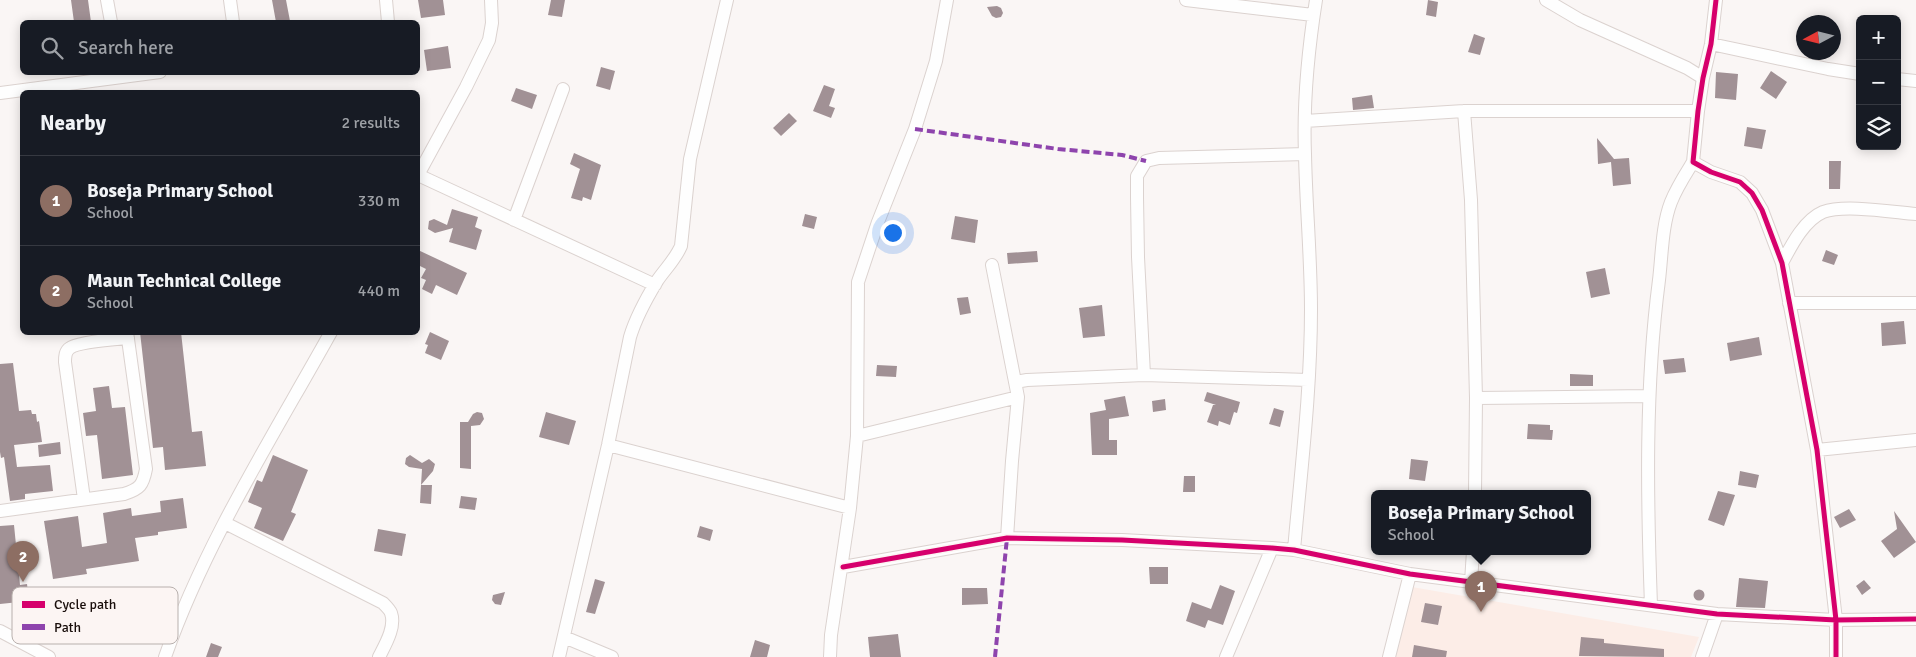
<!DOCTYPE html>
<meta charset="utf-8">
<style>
:root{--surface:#171b24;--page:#242831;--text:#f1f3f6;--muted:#9ea1a6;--line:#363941;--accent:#b3b0b1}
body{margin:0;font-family:Signika,sans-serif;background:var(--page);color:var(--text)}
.controls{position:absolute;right:15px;top:15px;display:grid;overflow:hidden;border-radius:8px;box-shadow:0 2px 12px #0003}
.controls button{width:45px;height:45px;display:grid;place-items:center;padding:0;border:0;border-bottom:1px solid var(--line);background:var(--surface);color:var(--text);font:25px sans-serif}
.compass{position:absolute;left:1796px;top:15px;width:45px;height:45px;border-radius:50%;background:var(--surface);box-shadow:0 2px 12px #0003;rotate:263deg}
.you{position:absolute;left:892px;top:232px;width:18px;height:18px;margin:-12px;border:4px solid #fff;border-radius:50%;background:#1a73e8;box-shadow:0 0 0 8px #1a73e833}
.badge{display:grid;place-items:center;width:32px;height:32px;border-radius:50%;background:var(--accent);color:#fff;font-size:16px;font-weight:700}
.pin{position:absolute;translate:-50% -41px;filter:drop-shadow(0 1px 2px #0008)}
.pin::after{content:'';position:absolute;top:26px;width:18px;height:15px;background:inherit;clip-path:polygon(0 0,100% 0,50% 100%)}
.popup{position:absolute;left:1371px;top:490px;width:220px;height:65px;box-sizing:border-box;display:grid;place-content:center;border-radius:8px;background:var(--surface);filter:drop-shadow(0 1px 4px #0005);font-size:16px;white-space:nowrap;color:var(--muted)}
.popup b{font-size:19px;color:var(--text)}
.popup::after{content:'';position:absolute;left:50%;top:100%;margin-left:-10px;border:10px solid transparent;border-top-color:var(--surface)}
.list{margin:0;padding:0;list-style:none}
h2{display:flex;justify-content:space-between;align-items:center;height:65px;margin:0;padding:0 20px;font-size:21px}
h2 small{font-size:16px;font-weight:400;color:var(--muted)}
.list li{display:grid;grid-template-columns:32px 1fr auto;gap:15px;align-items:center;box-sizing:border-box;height:90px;padding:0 20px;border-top:1px solid var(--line)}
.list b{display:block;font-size:19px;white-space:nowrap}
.list p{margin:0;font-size:16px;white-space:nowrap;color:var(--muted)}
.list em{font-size:16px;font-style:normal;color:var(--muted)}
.icon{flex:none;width:28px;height:28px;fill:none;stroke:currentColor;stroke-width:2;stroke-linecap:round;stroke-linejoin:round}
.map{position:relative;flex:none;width:1916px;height:657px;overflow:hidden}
.search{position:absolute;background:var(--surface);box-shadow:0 2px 12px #0003;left:20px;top:20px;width:400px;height:55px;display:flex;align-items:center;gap:12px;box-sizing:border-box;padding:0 18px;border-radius:8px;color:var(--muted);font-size:19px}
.panel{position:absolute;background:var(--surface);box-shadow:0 2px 12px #0003;left:20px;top:90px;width:400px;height:245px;border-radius:8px}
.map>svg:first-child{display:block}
.built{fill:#fcede7}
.building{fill:#a19195}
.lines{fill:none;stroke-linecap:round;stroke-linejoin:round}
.street-casing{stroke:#dbd2cf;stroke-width:14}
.street{stroke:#fefefe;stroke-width:12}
.quiet{stroke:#8e44ad;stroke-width:4;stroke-dasharray:8 4;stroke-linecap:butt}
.cycleway-casing{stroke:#fcf5f3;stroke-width:8}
.cycleway{stroke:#d6006c;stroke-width:5}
.key{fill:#fcf5f3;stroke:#b8b0ad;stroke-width:1}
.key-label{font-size:14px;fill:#190e0b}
</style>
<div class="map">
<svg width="1916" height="657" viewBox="0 0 1916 657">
<rect width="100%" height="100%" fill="#faf6f5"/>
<!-- built -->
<path class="built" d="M 1412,587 L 1699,637 L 1691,657 L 1396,657 Z"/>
<!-- building -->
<path class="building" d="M 71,0 L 88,0 L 91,22 L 74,22 Z
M 272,0 L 286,0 L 290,21 L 276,22 Z
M 418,0 L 443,0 L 445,15 L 421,18 Z
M 551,0 L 565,0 L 562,17 L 548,15 Z
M 1428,0 L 1438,2 L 1436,17 L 1426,15 Z
M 997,6 L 1001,8 L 1003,13 L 1001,17 L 996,18 L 992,16 L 987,7 Z
M 1474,34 L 1485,38 L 1480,55 L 1468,52 Z
M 448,46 L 451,68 L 427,71 L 424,50 Z
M 601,67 L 615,71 L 610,90 L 596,86 Z
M 1771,71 L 1787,82 L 1776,99 L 1760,88 Z
M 1716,72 L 1738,74 L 1736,100 L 1715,98 Z
M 824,85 L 835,89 L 829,106 L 835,108 L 831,118 L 813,111 Z
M 516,88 L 537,95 L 532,109 L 511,101 Z
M 1372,95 L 1374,108 L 1353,110 L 1352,98 Z
M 789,113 L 797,121 L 781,136 L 773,128 Z
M 1747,127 L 1766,130 L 1762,149 L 1744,146 Z
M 1597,138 L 1614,159 L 1629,158 L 1631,184 L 1613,186 L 1611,162 L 1598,164 Z
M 574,153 L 601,165 L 591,200 L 583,197 L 582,201 L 571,198 L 580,169 L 570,164 Z
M 1829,161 L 1841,161 L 1840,189 L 1829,189 Z
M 452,209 L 478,217 L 475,227 L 482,230 L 476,250 L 449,242 L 453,228 L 435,233 L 428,229 L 429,221 L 434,219 L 447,225 Z
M 805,214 L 817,217 L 814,229 L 802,226 Z
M 955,216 L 978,220 L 975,243 L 951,239 Z
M 418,250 L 467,273 L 457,295 L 436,285 L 432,294 L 422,289 L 426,280 L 421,278 L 426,269 L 418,265 Z
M 1826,250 L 1838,255 L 1834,265 L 1822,261 Z
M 1037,251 L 1038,262 L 1008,264 L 1007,253 Z
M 1605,268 L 1610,294 L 1591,298 L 1586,272 Z
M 968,297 L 971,313 L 960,315 L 957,298 Z
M 1102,305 L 1105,336 L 1083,338 L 1079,308 Z
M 1904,321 L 1906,344 L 1882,346 L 1881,323 Z
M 140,332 L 181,332 L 192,432 L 202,431 L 206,466 L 165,470 L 163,447 L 153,448 Z
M 430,332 L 449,341 L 441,360 L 425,353 L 428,345 L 425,344 Z
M 1759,337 L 1762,355 L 1730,361 L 1727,343 Z
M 1684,358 L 1686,372 L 1665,374 L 1663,360 Z
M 13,363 L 19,411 L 31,410 L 32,414 L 36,414 L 37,422 L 39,421 L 42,442 L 14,445 L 17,467 L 50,465 L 53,491 L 25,494 L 25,499 L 10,501 L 4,457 L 1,458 L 0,452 L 0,364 Z
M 877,365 L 897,366 L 896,377 L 876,376 Z
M 1570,374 L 1593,375 L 1593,386 L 1570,386 Z
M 109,386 L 112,408 L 125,407 L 133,475 L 102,479 L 97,435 L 86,436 L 83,413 L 96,411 L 93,388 Z
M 1207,392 L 1240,402 L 1237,413 L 1234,412 L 1230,425 L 1219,421 L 1218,426 L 1207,422 L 1213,405 L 1216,405 L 1204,401 Z
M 1125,396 L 1129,416 L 1109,419 L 1109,440 L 1117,440 L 1117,455 L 1092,455 L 1090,413 L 1106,410 L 1104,400 Z
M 1165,399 L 1166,410 L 1153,412 L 1152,401 Z
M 1274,408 L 1284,411 L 1280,427 L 1269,424 Z
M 477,412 L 482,413 L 484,419 L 480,425 L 471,426 L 471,469 L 460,468 L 460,422 L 468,422 L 473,414 Z
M 546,412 L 576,421 L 569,445 L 539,437 Z
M 1528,424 L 1550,425 L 1550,430 L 1553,430 L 1552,440 L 1527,439 Z
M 60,442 L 61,454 L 39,457 L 38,445 Z
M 273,455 L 308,470 L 291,512 L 296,514 L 283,541 L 254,528 L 262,508 L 248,502 L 257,480 L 262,482 Z
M 410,455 L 422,463 L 429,459 L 435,464 L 433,471 L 421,485 L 422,469 L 409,467 L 405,464 L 406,458 Z
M 1411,459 L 1428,461 L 1425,481 L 1409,479 Z
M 1740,471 L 1759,475 L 1756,488 L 1738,485 Z
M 1184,476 L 1195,476 L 1195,492 L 1183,492 Z
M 421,485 L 432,485 L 431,504 L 420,503 Z
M 1718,491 L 1735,495 L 1724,526 L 1708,520 Z
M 461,496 L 477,498 L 475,510 L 459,508 Z
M 183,498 L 187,528 L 158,532 L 158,535 L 135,538 L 139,561 L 86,569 L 87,574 L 53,579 L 44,521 L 78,516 L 82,547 L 107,543 L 103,513 L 131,508 L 132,516 L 161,512 L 160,501 Z
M 1849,509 L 1856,520 L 1840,528 L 1834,517 Z
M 1894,511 L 1916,542 L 1894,558 L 1881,541 L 1897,529 Z
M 14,525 L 20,585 L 27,584 L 29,601 L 0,604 L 0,526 Z
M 700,526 L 713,530 L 710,541 L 697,537 Z
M 378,529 L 406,534 L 402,556 L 374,551 Z
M 1149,567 L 1168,567 L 1168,584 L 1150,584 Z
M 1739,578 L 1768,581 L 1765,608 L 1736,607 Z
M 595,579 L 605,582 L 595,614 L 586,612 Z
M 1864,580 L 1871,588 L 1862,595 L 1856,586 Z
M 1220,585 L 1235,591 L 1223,625 L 1208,620 L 1205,628 L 1186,621 L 1192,602 L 1211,609 Z
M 962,588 L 987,588 L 988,604 L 962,605 Z
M1693.5 595a5.5 5.5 0 1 1 11 0a5.5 5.5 0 1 1-11 0Z
M 505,592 L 501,605 L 495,604 L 492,600 L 493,595 Z
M 1425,603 L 1442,606 L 1438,625 L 1421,622 Z
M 898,634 L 901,657 L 870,657 L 868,637 Z
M 1581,637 L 1604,639 L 1604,643 L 1664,649 L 1664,657 L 1579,656 Z
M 755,640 L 770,645 L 767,657 L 750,657 Z
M 211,643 L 222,647 L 218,657 L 206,657 Z
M 1414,645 L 1447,651 L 1446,657 L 1412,657 Z"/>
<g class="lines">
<!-- street casing -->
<g class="street-casing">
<path id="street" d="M 107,0 L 111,22
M 230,0 L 233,22
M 386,0 L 388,22
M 1186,0 L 1313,15
M 1546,0 L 1580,20 L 1687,68 L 1703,78
M 1716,0 L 1711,44 L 1703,78 L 1698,111 L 1693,162 L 1711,172 L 1740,182 L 1752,193 L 1762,210 L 1782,263 L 1817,450 L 1836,620 L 1836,657
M 1711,44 L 1828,69 L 1860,74
M 1897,79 L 1916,81
M 0,93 L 160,72
M 1464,111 L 1471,200 L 1476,398 L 1475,493
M 1305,121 L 1464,111 L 1698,111
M 418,175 L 655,285
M 418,175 L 466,87 L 489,40 L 492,23 L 491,0
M 514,220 L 563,89
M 1782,263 C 1791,246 1804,220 1823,212 C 1844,204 1892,212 1916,214
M 992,265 L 1018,397 L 1012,461 L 1007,538
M 1789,303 L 1916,303
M 1144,375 L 1308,380
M 1015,382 L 1027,380 L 1144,375 L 1138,257 L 1137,197 L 1137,176 L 1146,161 L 1159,158 L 1305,154
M 1476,398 L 1649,396
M 857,436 L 1018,397
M 608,445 L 850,508
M 1817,450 L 1916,440
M 84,499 L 65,362 C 65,357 65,351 70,348 C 77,342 117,339 128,338
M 0,511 L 124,494 C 140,489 143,485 146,469 L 127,332
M 225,523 L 383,603 C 386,606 390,610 391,613 C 396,627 385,645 379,657
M 1294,550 C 1301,470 1311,390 1311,309 C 1311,258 1306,206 1305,154 C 1303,103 1308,51 1316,0
M 843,567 L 1007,538 L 1122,540 L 1272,548 L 1294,550 L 1410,574 L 1717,614 L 1836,620 L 1916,619
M 1471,582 L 1473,551
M 1651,605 C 1647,497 1645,388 1659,280 C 1662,255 1662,225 1671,202 C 1677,187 1685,175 1693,162
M 0,631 L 49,657
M 564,637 L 612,657
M 165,657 C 205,543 272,438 331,332
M 559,657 L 608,445 L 630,337 C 636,317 646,299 657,281 C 665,269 675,260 681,246 L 690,159 L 727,0
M 830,657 L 831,635 L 850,508 L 857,436 L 858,282 L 878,222 L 915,129 L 936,61 L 947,0
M 1226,657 L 1272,548
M 1389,657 L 1410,574
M 1702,657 L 1717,614"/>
</g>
<!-- street -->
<use href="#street" class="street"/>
<!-- quiet -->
<path class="quiet" d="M 915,129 L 1058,149 L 1122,155 L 1146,161
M 995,657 L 1007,538"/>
<!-- cycleway casing -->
<g class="cycleway-casing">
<path id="cycleway" d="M 1716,0 L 1711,44 L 1703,78 L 1698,111 L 1693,162 L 1711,172 L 1740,182 L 1752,193 L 1762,210 L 1782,263 L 1817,450 L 1836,620 L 1836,657
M 843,567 L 1007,538 L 1122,540 L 1272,548 L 1294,550 L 1410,574 L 1717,614 L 1836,620 L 1916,619"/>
</g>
<!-- cycleway -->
<use href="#cycleway" class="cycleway"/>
</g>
<!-- legend -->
<rect x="12" y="587" width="166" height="57" rx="8" class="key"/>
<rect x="22" y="601" width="23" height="7" fill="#d6006c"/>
<rect x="22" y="624" width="23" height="6" fill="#8e44ad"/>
<g class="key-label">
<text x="54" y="609">Cycle path</text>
<text x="54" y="632">Path</text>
</g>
</svg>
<div class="controls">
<button>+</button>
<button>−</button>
<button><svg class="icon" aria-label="layers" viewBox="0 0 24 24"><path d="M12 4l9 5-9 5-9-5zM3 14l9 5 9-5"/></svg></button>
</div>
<svg class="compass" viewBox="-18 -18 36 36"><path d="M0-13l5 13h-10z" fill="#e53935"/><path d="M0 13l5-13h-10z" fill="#9ea1a6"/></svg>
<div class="you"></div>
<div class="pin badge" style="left:1481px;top:612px;background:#8d6e63">1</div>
<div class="popup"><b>Boseja Primary School</b>School</div>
<div class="pin badge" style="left:23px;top:582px;background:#8d6e63">2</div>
<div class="search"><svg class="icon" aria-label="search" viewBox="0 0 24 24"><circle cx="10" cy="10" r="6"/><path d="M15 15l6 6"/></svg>Search here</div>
<section class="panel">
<h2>Nearby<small>2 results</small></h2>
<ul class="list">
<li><span class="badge" style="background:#8d6e63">1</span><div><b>Boseja Primary School</b><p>School</p></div><em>330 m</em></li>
<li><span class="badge" style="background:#8d6e63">2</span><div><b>Maun Technical College</b><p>School</p></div><em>440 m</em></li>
</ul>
</section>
</div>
